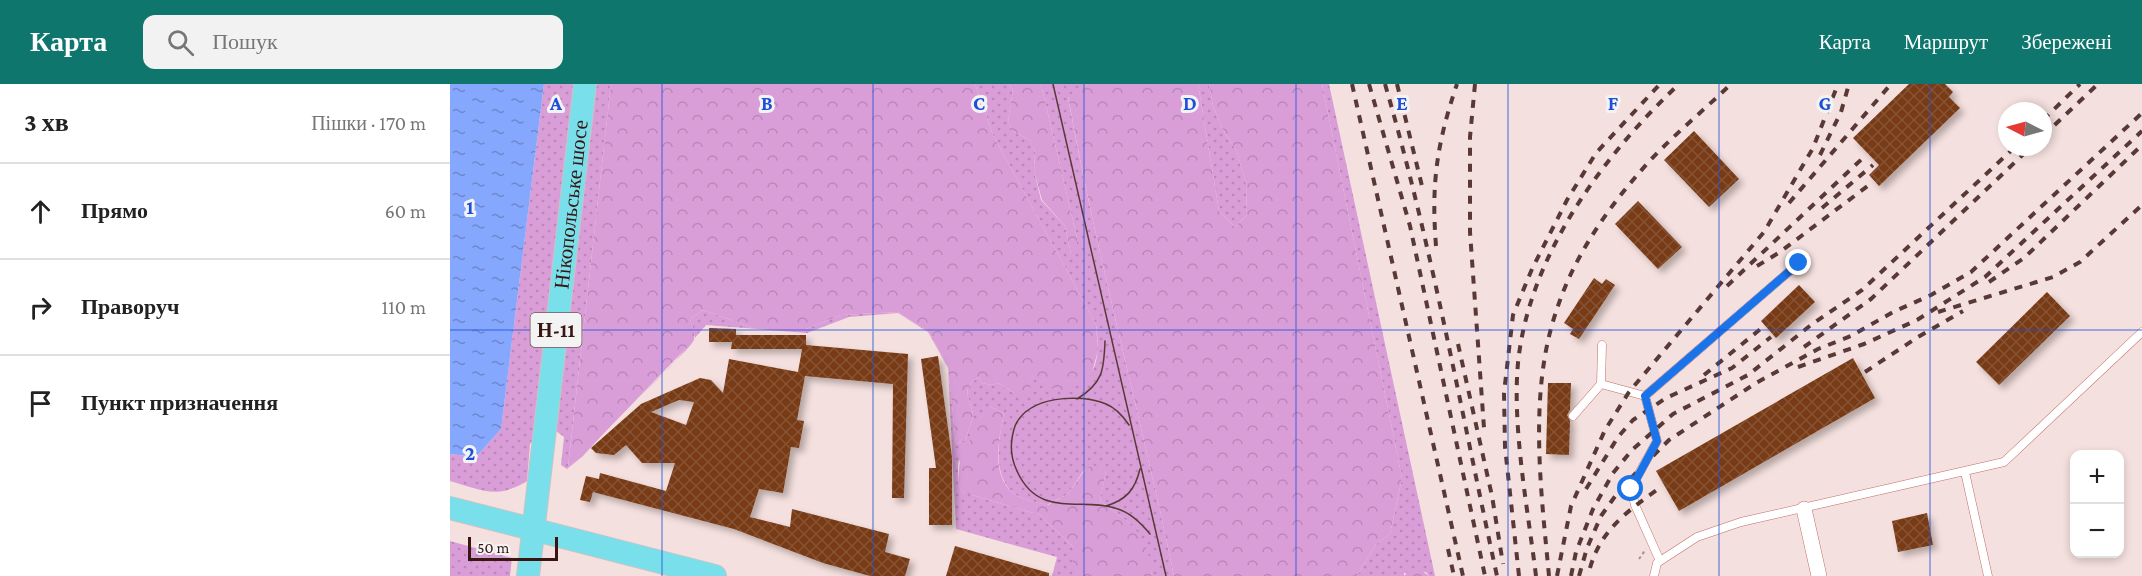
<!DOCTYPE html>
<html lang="uk">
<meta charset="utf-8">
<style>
:root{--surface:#fff;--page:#f2f2f2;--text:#222;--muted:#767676;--line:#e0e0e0;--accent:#0f766e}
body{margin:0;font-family:"Crimson Pro",serif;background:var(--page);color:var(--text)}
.controls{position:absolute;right:18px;bottom:18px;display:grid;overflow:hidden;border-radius:12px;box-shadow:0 3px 9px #0003}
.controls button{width:54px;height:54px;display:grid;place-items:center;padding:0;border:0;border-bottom:2px solid var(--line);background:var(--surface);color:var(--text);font:30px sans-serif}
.compass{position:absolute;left:1548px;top:18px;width:54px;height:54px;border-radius:50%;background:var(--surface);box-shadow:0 3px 9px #0003;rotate:276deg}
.scale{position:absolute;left:18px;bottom:15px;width:90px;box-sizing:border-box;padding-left:6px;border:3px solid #381713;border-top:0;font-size:16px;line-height:21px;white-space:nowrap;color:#381713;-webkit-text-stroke:4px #f3f3f3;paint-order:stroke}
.stop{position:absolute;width:18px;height:18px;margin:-14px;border:4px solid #1a73e8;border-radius:50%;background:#fff}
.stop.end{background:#1a73e8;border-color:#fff;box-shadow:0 2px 6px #0008}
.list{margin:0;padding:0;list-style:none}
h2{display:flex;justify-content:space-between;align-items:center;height:78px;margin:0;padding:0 24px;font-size:26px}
h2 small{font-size:20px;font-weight:400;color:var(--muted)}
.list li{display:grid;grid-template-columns:39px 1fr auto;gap:18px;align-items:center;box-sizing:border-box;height:96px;padding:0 24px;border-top:2px solid var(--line)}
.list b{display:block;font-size:22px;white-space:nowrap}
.list em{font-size:20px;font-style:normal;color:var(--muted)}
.icon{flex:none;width:33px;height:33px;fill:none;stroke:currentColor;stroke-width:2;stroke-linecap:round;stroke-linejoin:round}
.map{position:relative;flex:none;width:1692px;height:492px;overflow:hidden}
header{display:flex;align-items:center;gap:36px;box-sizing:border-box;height:84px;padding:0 30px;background:var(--accent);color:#fff}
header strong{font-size:28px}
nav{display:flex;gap:33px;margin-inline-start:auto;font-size:21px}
.search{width:420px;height:54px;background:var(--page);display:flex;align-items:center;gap:15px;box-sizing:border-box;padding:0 21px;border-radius:12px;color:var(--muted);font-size:22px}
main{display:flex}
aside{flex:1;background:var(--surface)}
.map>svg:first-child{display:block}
.grass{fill:url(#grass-dots)}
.forest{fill:url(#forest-crowns)}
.water{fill:url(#water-ripples)}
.building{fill:url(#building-cross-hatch);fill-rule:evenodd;filter:url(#shadow)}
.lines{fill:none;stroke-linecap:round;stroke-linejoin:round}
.service-casing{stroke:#c26e64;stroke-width:9}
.minor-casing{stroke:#c26e64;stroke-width:16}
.primary-casing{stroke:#cbc3c2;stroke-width:24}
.path{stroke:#aa918e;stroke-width:2;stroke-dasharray:3 3;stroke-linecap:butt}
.service{stroke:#fff;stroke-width:8}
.minor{stroke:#fff;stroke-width:15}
.primary{stroke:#79e0eb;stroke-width:22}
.tram{stroke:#583936;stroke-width:1.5}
.rail{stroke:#583936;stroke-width:4;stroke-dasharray:8 8;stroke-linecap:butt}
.route{stroke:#1a73e8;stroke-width:8}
.grid{fill:none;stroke:#1d4ed8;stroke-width:1.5;stroke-opacity:0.55}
.labels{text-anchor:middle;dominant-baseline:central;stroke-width:6;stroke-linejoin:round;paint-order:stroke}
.shield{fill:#f3f3f3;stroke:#705956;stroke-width:1.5}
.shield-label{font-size:20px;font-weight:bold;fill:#381713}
.street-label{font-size:21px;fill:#381713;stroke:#f3f3f3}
.grid-label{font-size:20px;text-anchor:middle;font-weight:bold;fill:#1d4ed8;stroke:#f3f3f3;stroke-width:6;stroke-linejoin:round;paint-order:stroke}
</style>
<header>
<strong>Карта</strong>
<div class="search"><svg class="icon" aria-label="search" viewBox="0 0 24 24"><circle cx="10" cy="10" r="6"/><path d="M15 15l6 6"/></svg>Пошук</div>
<nav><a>Карта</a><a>Маршрут</a><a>Збережені</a></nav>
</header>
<main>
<aside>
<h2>3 хв<small>Пішки · 170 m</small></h2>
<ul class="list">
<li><svg class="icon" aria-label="ahead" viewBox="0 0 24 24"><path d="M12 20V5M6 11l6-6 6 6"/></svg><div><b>Прямо</b></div><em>60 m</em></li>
<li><svg class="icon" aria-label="right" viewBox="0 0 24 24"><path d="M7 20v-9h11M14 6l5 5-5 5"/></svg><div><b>Праворуч</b></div><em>110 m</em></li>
<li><svg class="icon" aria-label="arrive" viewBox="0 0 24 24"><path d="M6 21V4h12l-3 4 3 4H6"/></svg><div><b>Пункт призначення</b></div></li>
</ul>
</aside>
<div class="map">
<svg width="1692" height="492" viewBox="0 0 1692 492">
<defs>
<pattern id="grass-dots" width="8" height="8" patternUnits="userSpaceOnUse" patternTransform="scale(1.5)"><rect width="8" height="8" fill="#d99ed8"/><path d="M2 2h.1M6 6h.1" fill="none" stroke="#bb87b8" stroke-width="1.8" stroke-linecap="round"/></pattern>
<pattern id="forest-crowns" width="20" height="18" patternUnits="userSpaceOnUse" patternTransform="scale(1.5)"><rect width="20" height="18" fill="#d99ed8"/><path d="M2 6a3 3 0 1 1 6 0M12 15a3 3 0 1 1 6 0" fill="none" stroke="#bb87b8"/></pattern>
<pattern id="water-ripples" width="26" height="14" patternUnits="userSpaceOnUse" patternTransform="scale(1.5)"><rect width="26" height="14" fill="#86a7fe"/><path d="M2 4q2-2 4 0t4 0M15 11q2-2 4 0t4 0" fill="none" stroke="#6f87cc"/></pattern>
<pattern id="building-cross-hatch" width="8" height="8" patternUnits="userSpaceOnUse" patternTransform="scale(1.5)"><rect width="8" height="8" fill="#783a16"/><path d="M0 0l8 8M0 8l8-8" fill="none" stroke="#875336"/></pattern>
<filter id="shadow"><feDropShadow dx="4.5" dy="4.5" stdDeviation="3" flood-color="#0004"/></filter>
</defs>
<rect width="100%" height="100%" fill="#f4e0de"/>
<!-- grass -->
<path class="grass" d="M 94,0 L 126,0 L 87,351 L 80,360 L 77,397 C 46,416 32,406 0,397 L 0,370 L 26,373 L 51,345 Z
M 144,0 L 161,0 L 118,383 C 137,369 151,350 167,333 C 186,315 207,298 224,278 C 230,272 243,261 245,253 C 245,248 241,240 240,235 L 253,226 L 306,245 L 356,245 L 391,231 L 448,228 L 479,248 L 498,283 L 506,360 L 515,356 L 523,333 C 523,317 507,306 529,293 L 532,299 L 542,301 L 548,299 L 564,309 L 579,303 L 581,294 L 586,292 L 608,306 C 616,303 629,301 635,296 C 651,283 648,257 646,240 L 543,51 L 525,0 L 559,0 L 563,6 L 558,37 L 562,47 L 580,56 L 585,68 L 584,87 L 591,116 L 615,142 L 621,170 L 627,170 L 627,154 L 591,0 L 637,0 L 618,13 C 647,174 691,332 724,492 L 702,492 C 697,451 683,440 650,417 L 656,387 L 634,386 L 618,410 L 597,421 C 586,418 571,416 562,408 C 542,390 549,352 554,330 L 541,323 L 521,348 L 519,362 L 508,379 L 508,398 L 512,408 L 590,431 L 623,463 L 623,492 L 602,492 L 607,473 L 506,445 L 498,284 L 478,248 L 448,229 L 399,233 L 357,249 L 256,241 L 219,284 L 167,334 L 133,372 L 117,385 L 111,381 L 114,353 L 106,347 Z
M 748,0 L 759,0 L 763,22 L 772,44 L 787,68 L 796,100 L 797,131 L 785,143 L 769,127 Z
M 872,0 L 879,0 L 985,492 L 979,492 L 976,488 L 954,489 L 954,492 L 907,492 L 926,460 L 940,450 L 952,394 Z
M 0,457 L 62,474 L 60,492 L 0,492 Z"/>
<!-- forest -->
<path class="forest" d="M 161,0 L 525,0 L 543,51 L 646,240 L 648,266 L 642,289 L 635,297 L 622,305 L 608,306 L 586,293 L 581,294 L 580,308 L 574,311 L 564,309 L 548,299 L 542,301 L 532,299 L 529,293 C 507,306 523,317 523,333 L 515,356 L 506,360 L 498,283 L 479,248 L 448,228 L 391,231 L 356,245 L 306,245 L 253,226 L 240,235 L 245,251 L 243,257 L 132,372 L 118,383 Z
M 559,0 L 591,0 L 627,154 L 627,170 L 621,170 L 615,142 L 592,116 L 584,87 L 585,68 L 580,56 L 562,47 L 558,37 L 563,6 Z
M 637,0 L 748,0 L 769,127 L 785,143 L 797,131 L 796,100 L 787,68 L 772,44 L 763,22 L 759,0 L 872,0 L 952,394 L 940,450 L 926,460 L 907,492 L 724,492 C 691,332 647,174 618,12 Z
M 541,323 L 554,330 C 549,353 541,390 562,408 C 571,416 586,418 598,421 L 618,410 L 637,383 L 650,381 L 656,387 L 650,417 C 682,440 699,450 702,492 L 623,492 L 623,463 L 590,431 L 512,408 L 508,398 L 511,364 L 519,362 C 521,344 523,330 541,323 Z
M 961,484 L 968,484 L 979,492 L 954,492 Z"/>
<!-- water -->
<path class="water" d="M 0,0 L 94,0 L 51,345 L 26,373 L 0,370 Z"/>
<!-- building -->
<path class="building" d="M 1459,0 L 1495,0 L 1503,8 L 1499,13 L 1510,24 L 1429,102 L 1419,91 L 1429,81 L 1403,54 Z
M 1244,47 L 1289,95 L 1259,123 L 1214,76 Z
M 1188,117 L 1232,163 L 1208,185 L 1165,140 Z
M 1144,194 L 1152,200 L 1156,195 L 1165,201 L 1129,255 L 1120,250 L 1123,245 L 1114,239 Z
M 1349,201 L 1365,218 L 1326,254 L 1311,237 Z
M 1597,208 L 1620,232 L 1549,301 L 1526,278 Z
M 259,244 L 286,245 L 286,251 L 356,251 L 356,261 L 458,270 L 454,414 L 442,414 L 443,300 L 355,292 L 347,336 L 354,337 L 349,364 L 341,363 L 333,409 L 309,405 L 300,433 L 340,443 L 342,425 L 439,450 L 435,468 L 460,475 L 455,492 L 420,492 L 373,479 L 284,445 L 143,408 L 140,418 L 130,416 L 136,392 L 149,395 L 150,389 L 216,407 L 225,379 L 192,379 L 176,361 L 164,371 L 146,369 L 141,364 L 191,320 L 250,294 L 261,296 L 273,309 L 279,275 L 348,288 L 352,265 L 281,265 L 282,258 L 259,258 ZM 229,316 L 244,318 L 236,341 L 201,328 Z
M 488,272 L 502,373 L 502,441 L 479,441 L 479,384 L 486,384 L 471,275 Z
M 1403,274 L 1425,314 L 1229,427 L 1206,387 Z
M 1098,299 L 1121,299 L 1120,326 L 1117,331 L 1120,337 L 1119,371 L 1096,370 Z
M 1477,429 L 1483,461 L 1448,468 L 1442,437 Z
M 505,462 L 599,489 L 599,492 L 496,492 Z"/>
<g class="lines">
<!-- service casing -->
<g class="service-casing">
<path id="service" d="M 1151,300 L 1152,261
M 1123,332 L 1151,300 L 1195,312
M 1515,388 L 1538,492
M 1210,477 L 1185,421 L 1181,404 L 1207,357 L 1195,312 L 1349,179
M 1204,492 L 1207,479 L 1247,453 L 1291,438 L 1554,378 L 1692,248"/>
</g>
<!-- minor casing -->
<g class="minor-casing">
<path id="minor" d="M 1354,425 L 1369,492"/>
</g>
<!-- primary casing -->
<g class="primary-casing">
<g id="primary">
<path d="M 0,424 L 265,492"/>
<path id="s1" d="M 78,492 L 135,0"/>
</g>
</g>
<!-- path -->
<path class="path" d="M 1189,475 L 1196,465"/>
<!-- service -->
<use href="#service" class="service"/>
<!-- minor -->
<use href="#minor" class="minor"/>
<!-- primary -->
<use href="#primary" class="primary"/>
<!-- tram -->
<path class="tram" d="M 603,0 L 716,492
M 627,315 C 653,299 654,286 655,257
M 679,341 C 673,332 666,324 656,320 C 629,309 578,312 565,342 C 560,357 560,373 567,387 C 589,436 632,412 668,425 C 681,429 691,439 700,450
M 656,422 C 676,416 685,406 690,385"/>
<!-- rail -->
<path class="rail" d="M 902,0 L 1013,492
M 919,0 L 960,142 L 1035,492
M 935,0 C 982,162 1011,327 1047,492
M 947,0 L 972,102
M 1025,0 L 1020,53 L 1020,148 L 1034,344
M 1593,36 L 1630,0
M 1593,52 L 1648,0
M 1370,71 L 1391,28 L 1399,0
M 1339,119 L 1441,0
M 1372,124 L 1423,81
M 986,162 C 981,99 987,59 1007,0
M 1307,182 L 1330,168 L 1419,101
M 1539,198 L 1574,174 L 1692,61
M 1277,202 L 1415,72
M 1488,228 L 1603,193 L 1630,178 L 1692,121
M 1008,260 L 1042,412 L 1053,480
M 1354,263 L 1421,215 L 1581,63
M 1348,283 L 1414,260 L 1467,236 L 1535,193 L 1692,47
M 1415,288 L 1468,253 L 1513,227
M 1254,291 L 1313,243
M 1136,405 L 1168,353 L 1183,336 L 1216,314 L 1282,284 L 1321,253
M 998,465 L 1004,492
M 1140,484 C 1151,445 1179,426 1211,403
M 1069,492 L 1055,363 L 1054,309 L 1063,231 L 1082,185 L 1117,116 L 1146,69 L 1210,0
M 1086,492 C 1078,426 1062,344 1068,279 C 1079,171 1153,72 1229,0
M 1099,492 C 1091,406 1078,308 1107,225 C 1123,175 1155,128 1189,89 C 1216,57 1251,29 1281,0
M 1107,492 L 1121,422 L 1155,346 L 1179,308 L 1314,148 L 1363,64 L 1388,0
M 1121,492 L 1126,468 L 1143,425 L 1163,389 L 1182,366 L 1223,330 L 1298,291 L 1361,241 L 1412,206 L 1565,63
M 1129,492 L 1137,464 L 1151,432 L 1171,404 L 1219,356 L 1306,299 L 1368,265 L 1401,252 L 1443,228 L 1481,211 L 1521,188 L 1692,29"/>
</g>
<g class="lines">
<!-- route -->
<path class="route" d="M 1181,405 L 1207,357 L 1195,312 L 1349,179"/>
</g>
<!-- grid -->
<path class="grid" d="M 212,0 L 212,492M 423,0 L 423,492M 634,0 L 634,492M 846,0 L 846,492M 1058,0 L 1058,492M 1269,0 L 1269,492M 1480,0 L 1480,492M 0,246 L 1692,246"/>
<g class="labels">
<!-- shield labels -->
<rect class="shield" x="80.5" y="229" width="51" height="34" rx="4.5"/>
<g class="shield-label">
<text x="106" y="246">Н-11</text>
</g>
<!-- street labels -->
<g class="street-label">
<text stroke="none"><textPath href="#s1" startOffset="374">Нікопольське шосе</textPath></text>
</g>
</g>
<g class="grid-label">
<text x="106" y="26">A</text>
<text x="317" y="26">B</text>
<text x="529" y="26">C</text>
<text x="740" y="26">D</text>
<text x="952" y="26">E</text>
<text x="1163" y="26">F</text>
<text x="1375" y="26">G</text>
<text x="20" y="130">1</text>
<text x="20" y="376">2</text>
</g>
</svg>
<div class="controls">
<button>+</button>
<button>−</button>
</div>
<svg class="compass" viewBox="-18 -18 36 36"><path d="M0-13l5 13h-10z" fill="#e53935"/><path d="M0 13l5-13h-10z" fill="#767676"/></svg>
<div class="scale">50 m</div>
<div class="stop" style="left:1181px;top:405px"></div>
<div class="stop end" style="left:1349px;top:179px"></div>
</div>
</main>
